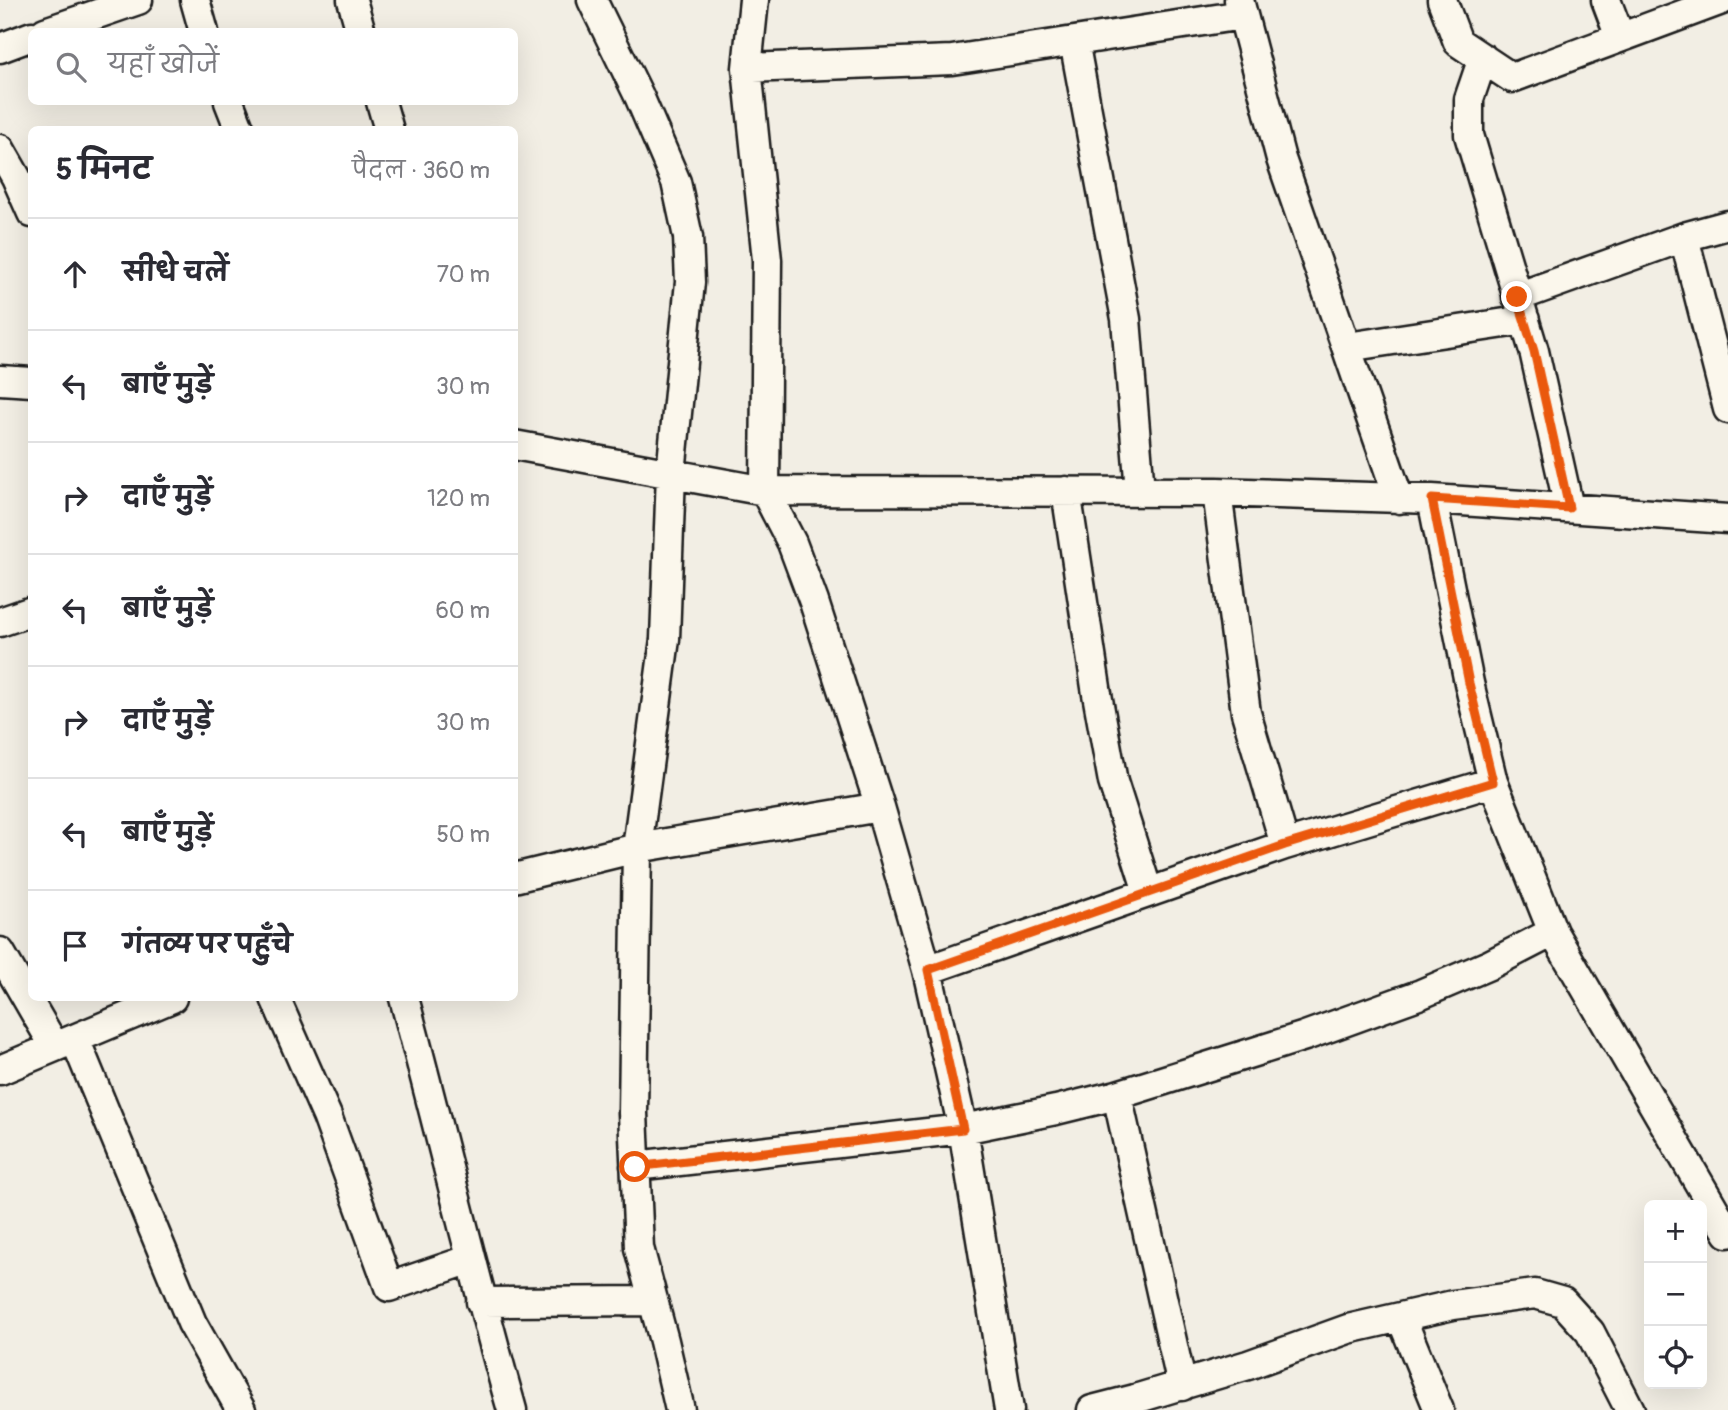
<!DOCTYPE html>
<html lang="hi">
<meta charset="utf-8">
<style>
:root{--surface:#fff;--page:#f7f7f7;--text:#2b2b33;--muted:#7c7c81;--line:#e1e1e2}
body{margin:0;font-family:Pangolin,"Playpen Sans Deva",sans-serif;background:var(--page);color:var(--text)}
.controls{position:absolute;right:21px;bottom:21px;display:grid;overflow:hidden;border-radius:10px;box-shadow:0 7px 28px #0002}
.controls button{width:63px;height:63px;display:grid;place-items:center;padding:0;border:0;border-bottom:2px solid var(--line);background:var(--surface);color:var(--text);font:35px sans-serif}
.stop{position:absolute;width:21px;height:21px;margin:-16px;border:5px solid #ea580c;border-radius:50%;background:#fff}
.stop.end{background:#ea580c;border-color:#fff;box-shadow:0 2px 7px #0008}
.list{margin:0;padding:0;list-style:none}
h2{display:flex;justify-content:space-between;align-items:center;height:91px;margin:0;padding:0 28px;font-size:30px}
h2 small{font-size:23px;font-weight:400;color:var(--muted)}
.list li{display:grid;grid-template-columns:46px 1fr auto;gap:21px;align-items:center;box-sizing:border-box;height:112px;padding:0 28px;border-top:2px solid var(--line)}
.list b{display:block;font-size:26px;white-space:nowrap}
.list em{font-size:23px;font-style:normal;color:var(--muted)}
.icon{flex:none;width:38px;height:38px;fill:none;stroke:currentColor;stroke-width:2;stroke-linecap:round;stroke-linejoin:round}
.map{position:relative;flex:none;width:1728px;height:1410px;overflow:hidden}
.search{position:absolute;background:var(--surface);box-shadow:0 7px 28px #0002;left:28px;top:28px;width:490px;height:77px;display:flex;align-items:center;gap:18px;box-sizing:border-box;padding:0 24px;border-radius:10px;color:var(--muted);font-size:26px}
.panel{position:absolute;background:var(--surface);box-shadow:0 7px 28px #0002;left:28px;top:126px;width:490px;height:875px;border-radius:10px}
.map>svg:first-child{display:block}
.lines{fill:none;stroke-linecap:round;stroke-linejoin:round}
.street-casing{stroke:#1c1c1c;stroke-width:33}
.street{stroke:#fbf7ec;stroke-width:28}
.route{stroke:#ea580c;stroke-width:9}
</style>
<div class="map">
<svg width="1728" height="1410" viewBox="0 0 1728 1410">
<rect width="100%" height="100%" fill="#f2eee4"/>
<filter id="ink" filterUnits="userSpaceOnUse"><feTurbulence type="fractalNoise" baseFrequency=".0143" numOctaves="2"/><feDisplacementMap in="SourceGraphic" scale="14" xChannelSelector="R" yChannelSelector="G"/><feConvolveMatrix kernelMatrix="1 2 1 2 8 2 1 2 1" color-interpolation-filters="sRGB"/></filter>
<g filter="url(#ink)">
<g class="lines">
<!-- street casing -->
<g class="street-casing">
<path id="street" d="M 195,0 L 204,32
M 352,0 L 361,32
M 592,0 L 639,96 L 676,182 L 688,237 L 690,282 L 671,473 L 665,639 L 637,848 L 633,1113 L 639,1248 L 664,1341 L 680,1410
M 754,0 L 747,68 L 767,260 L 765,491 L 792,543 L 814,602 L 880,807 L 927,970 L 963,1129 L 1009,1410
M 1239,0 L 1281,159 L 1399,499
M 1442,0 L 1458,42 L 1512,78 L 1722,0
M 1606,0 L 1620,37
M 45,32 L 138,0
M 1074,41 L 1126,319 L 1140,491
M 0,48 L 32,36
M 1483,58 L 1469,99 L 1469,135 L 1534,351 L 1569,508
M 747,68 L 952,60 L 1242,15
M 229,102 L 240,130
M 381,102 L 389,130
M 0,149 L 16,177 L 32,213
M 1684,237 L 1728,409
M 1517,297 L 1684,237 L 1728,225
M 1347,347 L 1525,320
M 0,380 L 32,382
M 514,445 L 765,491 L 1217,492 L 1432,499 L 1728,519
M 1066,491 L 1097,694 L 1113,782 L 1148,892
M 1217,492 L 1246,713 L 1285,845
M 1432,499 L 1469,683 L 1493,782 L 1553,932 L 1728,1233
M 0,622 L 32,611
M 514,878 L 637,848 L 880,807
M 0,952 L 55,1047
M 927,970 L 1285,845 L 1493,782
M 275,998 L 327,1116 L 389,1287 L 471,1259
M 404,998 C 441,1135 473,1273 512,1410
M 75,1039 L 192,1323 L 241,1410
M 0,1070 L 172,998
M 1117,1095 L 1182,1386
M 635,1166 L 963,1129 L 1056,1110 L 1117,1095 L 1305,1036 L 1421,994 L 1489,965 L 1553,932
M 481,1302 L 653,1301
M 1401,1317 L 1439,1410
M 1092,1410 L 1135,1399 L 1248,1365 L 1348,1329 L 1453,1305 L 1535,1294 L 1563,1302 L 1590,1332 L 1630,1410"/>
</g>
<!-- street -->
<use href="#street" class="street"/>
</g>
</g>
<g class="lines" filter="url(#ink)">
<!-- route -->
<path class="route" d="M 635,1167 L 963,1129 L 928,970 L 1285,845 L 1493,782 L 1469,683 L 1432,499 L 1569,508 L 1534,351 L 1517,297"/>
</g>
</svg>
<div class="controls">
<button>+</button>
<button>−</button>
<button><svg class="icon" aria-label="locate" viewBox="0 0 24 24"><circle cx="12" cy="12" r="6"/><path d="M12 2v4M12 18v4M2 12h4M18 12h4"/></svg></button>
</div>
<div class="stop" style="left:635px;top:1167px"></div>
<div class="stop end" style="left:1517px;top:297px"></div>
<div class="search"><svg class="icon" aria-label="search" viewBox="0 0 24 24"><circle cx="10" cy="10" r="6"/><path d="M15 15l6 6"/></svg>यहाँ खोजें</div>
<section class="panel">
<h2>5 मिनट<small>पैदल · 360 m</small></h2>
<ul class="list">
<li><svg class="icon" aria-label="ahead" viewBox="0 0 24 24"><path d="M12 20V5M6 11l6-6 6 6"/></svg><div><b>सीधे चलें</b></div><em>70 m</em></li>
<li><svg class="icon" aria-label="left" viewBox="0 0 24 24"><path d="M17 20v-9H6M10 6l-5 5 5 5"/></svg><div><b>बाएँ मुड़ें</b></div><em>30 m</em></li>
<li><svg class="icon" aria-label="right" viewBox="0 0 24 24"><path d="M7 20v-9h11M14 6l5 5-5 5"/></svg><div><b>दाएँ मुड़ें</b></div><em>120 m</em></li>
<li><svg class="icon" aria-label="left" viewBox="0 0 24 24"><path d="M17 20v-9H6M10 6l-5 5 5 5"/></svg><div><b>बाएँ मुड़ें</b></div><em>60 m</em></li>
<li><svg class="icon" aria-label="right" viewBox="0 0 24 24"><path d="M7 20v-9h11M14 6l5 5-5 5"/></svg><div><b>दाएँ मुड़ें</b></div><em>30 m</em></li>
<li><svg class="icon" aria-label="left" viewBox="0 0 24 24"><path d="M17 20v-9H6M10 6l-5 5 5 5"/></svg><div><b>बाएँ मुड़ें</b></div><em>50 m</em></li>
<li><svg class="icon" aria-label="arrive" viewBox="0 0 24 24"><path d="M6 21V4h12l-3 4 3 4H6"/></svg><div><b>गंतव्य पर पहुँचे</b></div></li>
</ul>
</section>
</div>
